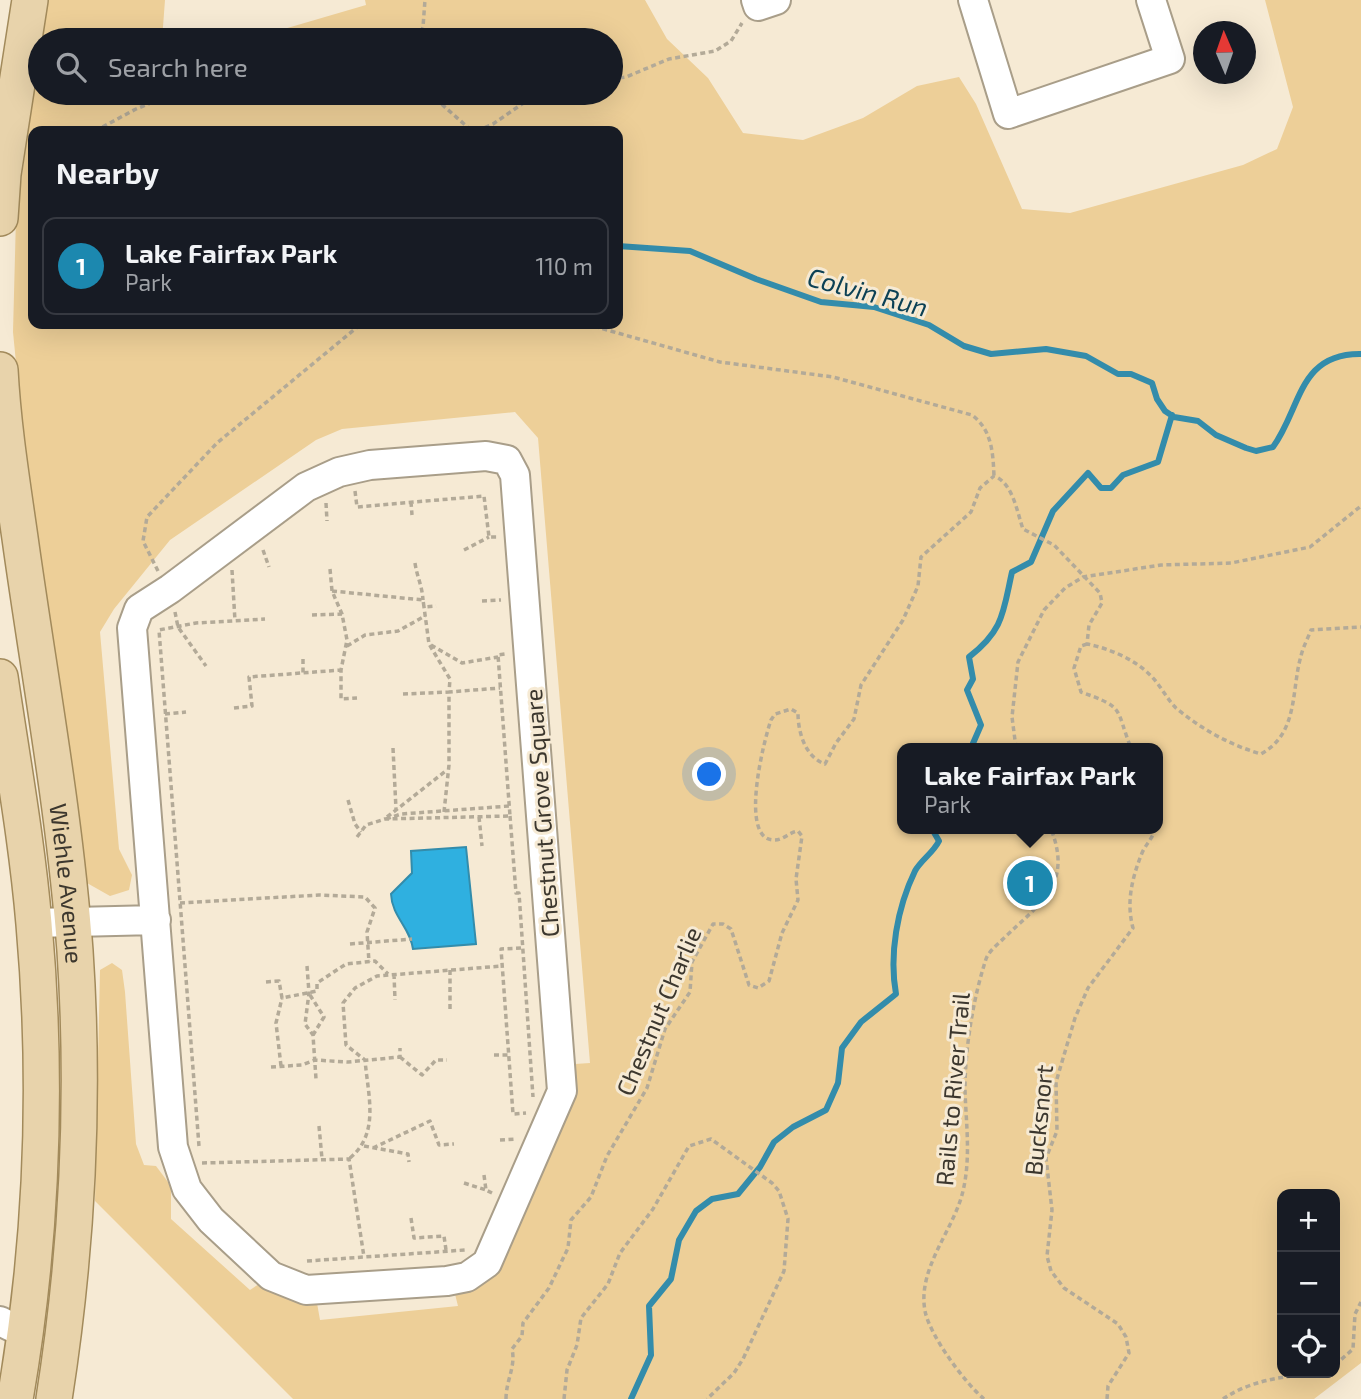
<!DOCTYPE html>
<meta charset="utf-8">
<style>
:root{--surface:#171b24;--page:#242831;--text:#f1f3f6;--muted:#9ea1a6;--line:#363941;--accent:#1c88af}
body{margin:0;font-family:"Exo 2",sans-serif;background:var(--page);color:var(--text)}
.controls{position:absolute;right:21px;bottom:21px;display:grid;overflow:hidden;border-radius:14px;box-shadow:0 7px 28px #0002}
.controls button{width:63px;height:63px;display:grid;place-items:center;padding:0;border:0;border-bottom:2px solid var(--line);background:var(--surface);color:var(--text);font:35px sans-serif}
.compass{position:absolute;left:1193px;top:21px;width:63px;height:63px;border-radius:50%;background:var(--surface);box-shadow:0 7px 28px #0002;rotate:358deg}
.you{position:absolute;left:710px;top:775px;width:24px;height:24px;margin:-18px;border:5px solid #fff;border-radius:50%;background:#1a73e8;box-shadow:0 0 0 10px #1a73e833}
.badge{display:grid;place-items:center;width:46px;height:46px;border-radius:50%;background:var(--accent);color:#fff;font-size:23px;font-weight:700}
.pin{position:absolute;translate:-50% -50%;border:4px solid #fff;box-shadow:0 2px 7px #0006}
.popup{position:absolute;left:897px;top:743px;width:266px;height:91px;box-sizing:border-box;display:grid;place-content:center;border-radius:14px;background:var(--surface);filter:drop-shadow(0 2px 5px #0005);font-size:23px;white-space:nowrap;color:var(--muted)}
.popup b{font-size:26px;color:var(--text)}
.popup::after{content:'';position:absolute;left:50%;top:100%;margin-left:-14px;border:14px solid transparent;border-top-color:var(--surface)}
.list{margin:0;padding:0;list-style:none}
h2{display:flex;justify-content:space-between;align-items:center;height:91px;margin:0;padding:0 28px;font-size:30px}
h2 small{font-size:23px;font-weight:400;color:var(--muted)}
.list li{display:grid;grid-template-columns:46px 1fr auto;gap:21px;align-items:center;box-sizing:border-box;height:98px;margin:0 14px 14px;padding:0 14px;border:2px solid var(--line);border-radius:14px}
.list b{display:block;font-size:26px;white-space:nowrap}
.list p{margin:0;font-size:23px;white-space:nowrap;color:var(--muted)}
.list em{font-size:23px;font-style:normal;color:var(--muted)}
.icon{flex:none;width:38px;height:38px;fill:none;stroke:currentColor;stroke-width:2;stroke-linecap:round;stroke-linejoin:round}
.map{position:relative;flex:none;width:1361px;height:1399px;overflow:hidden}
.search{position:absolute;background:var(--surface);box-shadow:0 7px 28px #0002;left:28px;top:28px;width:595px;height:77px;display:flex;align-items:center;gap:18px;box-sizing:border-box;padding:0 24px;border-radius:38px;color:var(--muted);font-size:26px}
.panel{position:absolute;background:var(--surface);box-shadow:0 7px 28px #0002;left:28px;top:126px;width:595px;height:203px;border-radius:14px}
.map>svg:first-child{display:block}
.green{fill:#edcf98;fill-rule:evenodd}
.water{fill:#2fb0e0;stroke:#338cab;stroke-width:2}
.lines{fill:none;stroke-linecap:round;stroke-linejoin:round}
.stream{stroke:#338cab;stroke-width:6}
.minor-casing{stroke:#a99e89;stroke-width:32}
.major-casing{stroke:#a28a5b;stroke-width:38}
.path{stroke:#b3aa98;stroke-width:3.5;stroke-dasharray:5 3.5;stroke-linecap:butt}
.minor{stroke:#fff;stroke-width:28}
.major{stroke:#e8d3ab;stroke-width:35}
.labels{text-anchor:middle;dominant-baseline:central;stroke-width:6;stroke-linejoin:round;paint-order:stroke}
.street-label{font-size:24px;fill:#3c372e;stroke:#f6ead4}
.water-label{font-size:26px;font-style:italic;fill:#0c4155;stroke:#f6ead4}
</style>
<div class="map">
<svg width="1361" height="1399" viewBox="0 0 1361 1399">
<rect width="100%" height="100%" fill="#f6ead4"/>
<!-- green -->
<path class="green" d="M 47,0 L 165,0 L 162,40 L 41,40 Z
M 365,0 L 645,0 L 667,39 L 708,78 L 743,133 L 803,140 L 863,118 L 917,86 L 959,77 L 976,104 L 1022,209 L 1070,213 L 1243,165 L 1277,149 L 1293,107 L 1265,0 L 1361,0 L 1361,1363 L 1314,1399 L 293,1399 L 95,1201 L 100,970 L 112,963 L 122,970 L 125,992 L 136,1144 L 144,1165 L 156,1166 L 171,1186 L 171,1219 L 250,1290 L 259,1284 L 317,1303 L 320,1320 L 458,1306 L 455,1294 L 475,1285 L 573,1100 L 575,1064 L 590,1063 L 538,438 L 515,412 L 342,429 L 316,440 L 170,540 L 114,609 L 100,632 L 119,849 L 132,875 L 129,890 L 110,896 L 87,883 L 80,860 L 22,424 L 13,332 L 16,218 L 40,47 L 40,93 L 611,93 L 611,40 L 246,40 L 366,5 ZM 33,131 L 618,131 L 618,324 L 33,324 ZM 902,748 L 1158,748 L 1158,829 L 902,829 ZM 1282,1194 L 1335,1194 L 1335,1373 L 1282,1373 Z"/>
<!-- water -->
<path class="water" d="M 466,847 L 476,944 L 413,949 C 410,927 392,917 391,894 L 412,873 L 411,851 Z"/>
<g class="lines">
<!-- stream -->
<path class="stream" d="M 618,246 L 690,251 L 756,279 L 821,302 L 874,307 L 929,325 L 964,346 L 991,354 L 1046,349 L 1086,356 L 1118,374 L 1131,374 L 1152,383 L 1157,399 L 1165,411 L 1174,417 L 1198,421 L 1216,435 L 1246,448 L 1256,451 L 1273,447 C 1301,409 1298,353 1361,354
M 971,748 L 981,725 L 967,690 L 973,679 L 969,657 C 1004,630 1003,612 1012,572 L 1031,562 L 1053,511 L 1088,473 L 1101,488 L 1111,488 L 1123,475 L 1158,462 L 1172,415
M 631,1399 L 651,1355 L 649,1306 L 671,1279 L 679,1240 L 696,1211 L 712,1199 L 738,1194 L 760,1167 L 774,1142 L 793,1127 L 826,1110 L 838,1083 L 842,1048 L 861,1022 L 896,994 C 889,955 897,908 915,871 C 921,860 933,853 939,841 L 932,829"/>
<!-- minor casing -->
<g class="minor-casing">
<path id="minor" d="M 756,0 L 758,6 L 776,0
M 973,0 L 1008,114 L 1170,59 L 1151,0
M 486,456 L 507,460 L 515,475 L 562,1091 L 487,1263 L 467,1277 L 447,1281 L 306,1290 L 271,1276 L 211,1220 L 187,1189 L 173,1147 L 132,628 L 139,609 L 170,589 L 306,487 L 339,472 L 370,465 Z
M 34,923 L 156,920
M 0,1321 L 26,1334"/>
</g>
<!-- major casing -->
<g class="major-casing">
<g id="major">
<path d="M 0,218 L 3,174 L 30,0"/>
<path id="s1" d="M 0,370 C 3,426 12,482 20,538 C 39,675 65,813 75,951 C 85,1100 77,1252 54,1399"/>
<path d="M 0,677 C 12,759 27,841 34,924 C 48,1082 42,1243 15,1399"/>
</g>
</g>
<!-- path -->
<path class="path" d="M 418,40 L 423,27 L 425,0
M 611,79 L 626,77 L 669,59 L 715,51 L 731,41 L 742,23
M 429,93 L 472,131
M 95,131 L 136,109 L 175,93
M 477,131 L 493,124 L 538,93
M 586,324 L 720,362 L 833,377 L 972,415 C 992,430 993,453 994,476
M 355,491 L 357,507 L 484,496 L 489,537 L 498,537
M 411,502 L 412,515
M 326,503 L 327,521
M 263,550 L 269,567
M 464,550 L 489,537
M 415,563 C 417,577 422,585 423,600
M 330,569 L 332,591 L 342,614 L 347,640 L 341,670 L 341,699 L 357,698
M 232,570 L 235,621
M 158,571 L 143,541 L 147,517 L 217,443 L 361,324
M 332,591 L 423,600 L 424,607 L 436,606
M 482,601 L 501,600
M 175,612 L 178,627 L 206,666
M 312,615 L 342,614
M 1087,644 L 1081,646 L 1074,668 L 1081,692 C 1126,708 1115,708 1131,748
M 431,645 L 462,663 L 498,657
M 347,646 L 365,635 L 398,631 L 425,616
M 303,659 L 303,673
M 403,694 L 449,692 L 450,679 L 429,644 L 424,607
M 234,708 L 252,706 L 249,677 L 341,670
M 165,714 L 186,712
M 393,748 L 396,809
M 1016,748 L 1012,717 L 1018,662 L 1044,610 L 1065,588 L 1083,577 L 1161,565 L 1231,563 L 1310,547 L 1361,506
M 348,800 L 355,824 L 361,832
M 444,812 L 449,765 L 449,692 L 500,688
M 510,816 L 516,893 L 519,893 L 533,1097
M 387,817 L 447,770
M 479,817 L 482,846
M 386,819 L 401,814 L 509,806
M 357,837 L 366,825 L 385,819 L 510,816 L 498,655 L 505,654
M 180,903 L 319,895 L 365,897 L 375,908 L 367,932 L 369,962
M 350,944 L 412,939
M 521,948 L 501,949 L 513,1114 L 526,1113
M 307,966 L 309,993 L 305,1024 L 313,1035 L 316,1079
M 450,970 L 450,1011
M 394,974 L 395,1000
M 266,982 L 279,981 L 282,998 L 317,991 L 317,983 L 346,964 L 375,961 L 388,974
M 310,995 L 324,1017 L 313,1035
M 494,1055 L 509,1055
M 400,1057 L 422,1075 L 436,1060 L 447,1060
M 281,1066 L 276,1023 L 282,998
M 271,1067 L 302,1065 L 315,1060 L 348,1062 L 400,1057 L 400,1048
M 319,1126 L 322,1159
M 500,1140 L 516,1139
M 199,1146 L 159,630 L 196,623 L 265,619
M 364,1146 L 408,1154 L 409,1162
M 373,1148 L 430,1121 L 439,1145 L 454,1144
M 350,1158 C 380,1133 368,1096 365,1060 L 346,1045 L 343,1003 L 355,988 L 377,976 L 502,966
M 202,1163 L 349,1159 L 364,1257
M 484,1175 L 486,1190 L 492,1193
M 464,1183 L 486,1190
M 411,1218 L 414,1238 L 444,1236 L 446,1250
M 307,1261 L 465,1250
M 1335,1365 L 1353,1349 L 1355,1314 L 1361,1302
M 506,1399 C 506,1380 516,1367 512,1349 L 522,1336 L 523,1323 L 549,1288 L 568,1248 L 571,1220 L 591,1197 L 607,1156 L 647,1088 L 665,1029 L 690,992 L 692,962 L 713,924 L 723,924 L 731,929 L 749,985 L 758,988 L 769,981 L 782,933 L 798,900 L 796,879 L 802,836 L 798,831 C 789,832 783,841 773,840 C 739,838 764,740 771,720 L 775,714 L 791,709 L 798,713 C 798,732 805,757 825,764 L 836,743 L 854,719 L 861,685 L 903,620 L 918,586 L 921,557 L 971,512 L 980,488 L 994,476 C 1013,483 1017,512 1023,529 L 1054,545 L 1100,593 L 1102,603 L 1089,625 L 1087,644 C 1108,648 1134,659 1149,674 C 1160,684 1166,698 1176,708 C 1201,729 1230,745 1261,754 C 1299,733 1291,690 1301,656 C 1303,647 1308,638 1311,630 L 1361,627
M 564,1399 L 567,1370 L 577,1345 L 581,1318 L 608,1284 L 620,1253 L 653,1209 L 689,1146 L 711,1139 L 772,1183 L 779,1191 L 788,1219 L 784,1271 L 743,1359 L 734,1373 L 707,1399
M 984,1399 C 965,1383 930,1336 925,1311 C 917,1268 954,1230 963,1191 C 971,1157 966,1124 965,1090 C 965,1048 973,999 986,959 C 989,951 997,945 1003,939 C 1040,903 1073,885 1051,829
M 1107,1399 L 1108,1386 L 1129,1353 L 1126,1337 L 1118,1324 L 1064,1288 L 1051,1271 L 1047,1256 L 1052,1210 L 1046,1158 L 1057,1131 L 1056,1082 L 1075,1018 L 1088,988 L 1133,928 C 1126,902 1132,878 1142,853 C 1146,844 1153,838 1155,829
M 1223,1399 C 1251,1380 1282,1377 1315,1373"/>
<!-- minor -->
<use href="#minor" class="minor"/>
<!-- major -->
<use href="#major" class="major"/>
</g>
<g class="labels">
<!-- street labels -->
<g class="street-label">
<text transform="translate(541 813) rotate(-94)">Chestnut Grove Square</text>
<text stroke="none"><textPath href="#s1" startOffset="518">Wiehle Avenue</textPath></text>
<text transform="translate(658 1011) rotate(-67)">Chestnut Charlie</text>
<text transform="translate(952 1089) rotate(-85)">Rails to River Trail</text>
<text transform="translate(1038 1120) rotate(-84)">Bucksnort</text>
</g>
<!-- water labels -->
<g class="water-label">
<text transform="translate(868 291) rotate(15)">Colvin Run</text>
</g>
</g>
</svg>
<div class="controls">
<button>+</button>
<button>−</button>
<button><svg class="icon" aria-label="locate" viewBox="0 0 24 24"><circle cx="12" cy="12" r="6"/><path d="M12 2v4M12 18v4M2 12h4M18 12h4"/></svg></button>
</div>
<svg class="compass" viewBox="-18 -18 36 36"><path d="M0-13l5 13h-10z" fill="#e53935"/><path d="M0 13l5-13h-10z" fill="#9ea1a6"/></svg>
<div class="you"></div>
<div class="pin badge" style="left:1030px;top:883px">1</div>
<div class="popup"><b>Lake Fairfax Park</b>Park</div>
<div class="search"><svg class="icon" aria-label="search" viewBox="0 0 24 24"><circle cx="10" cy="10" r="6"/><path d="M15 15l6 6"/></svg>Search here</div>
<section class="panel">
<h2>Nearby<small></small></h2>
<ul class="list">
<li><span class="badge">1</span><div><b>Lake Fairfax Park</b><p>Park</p></div><em>110 m</em></li>
</ul>
</section>
</div>
